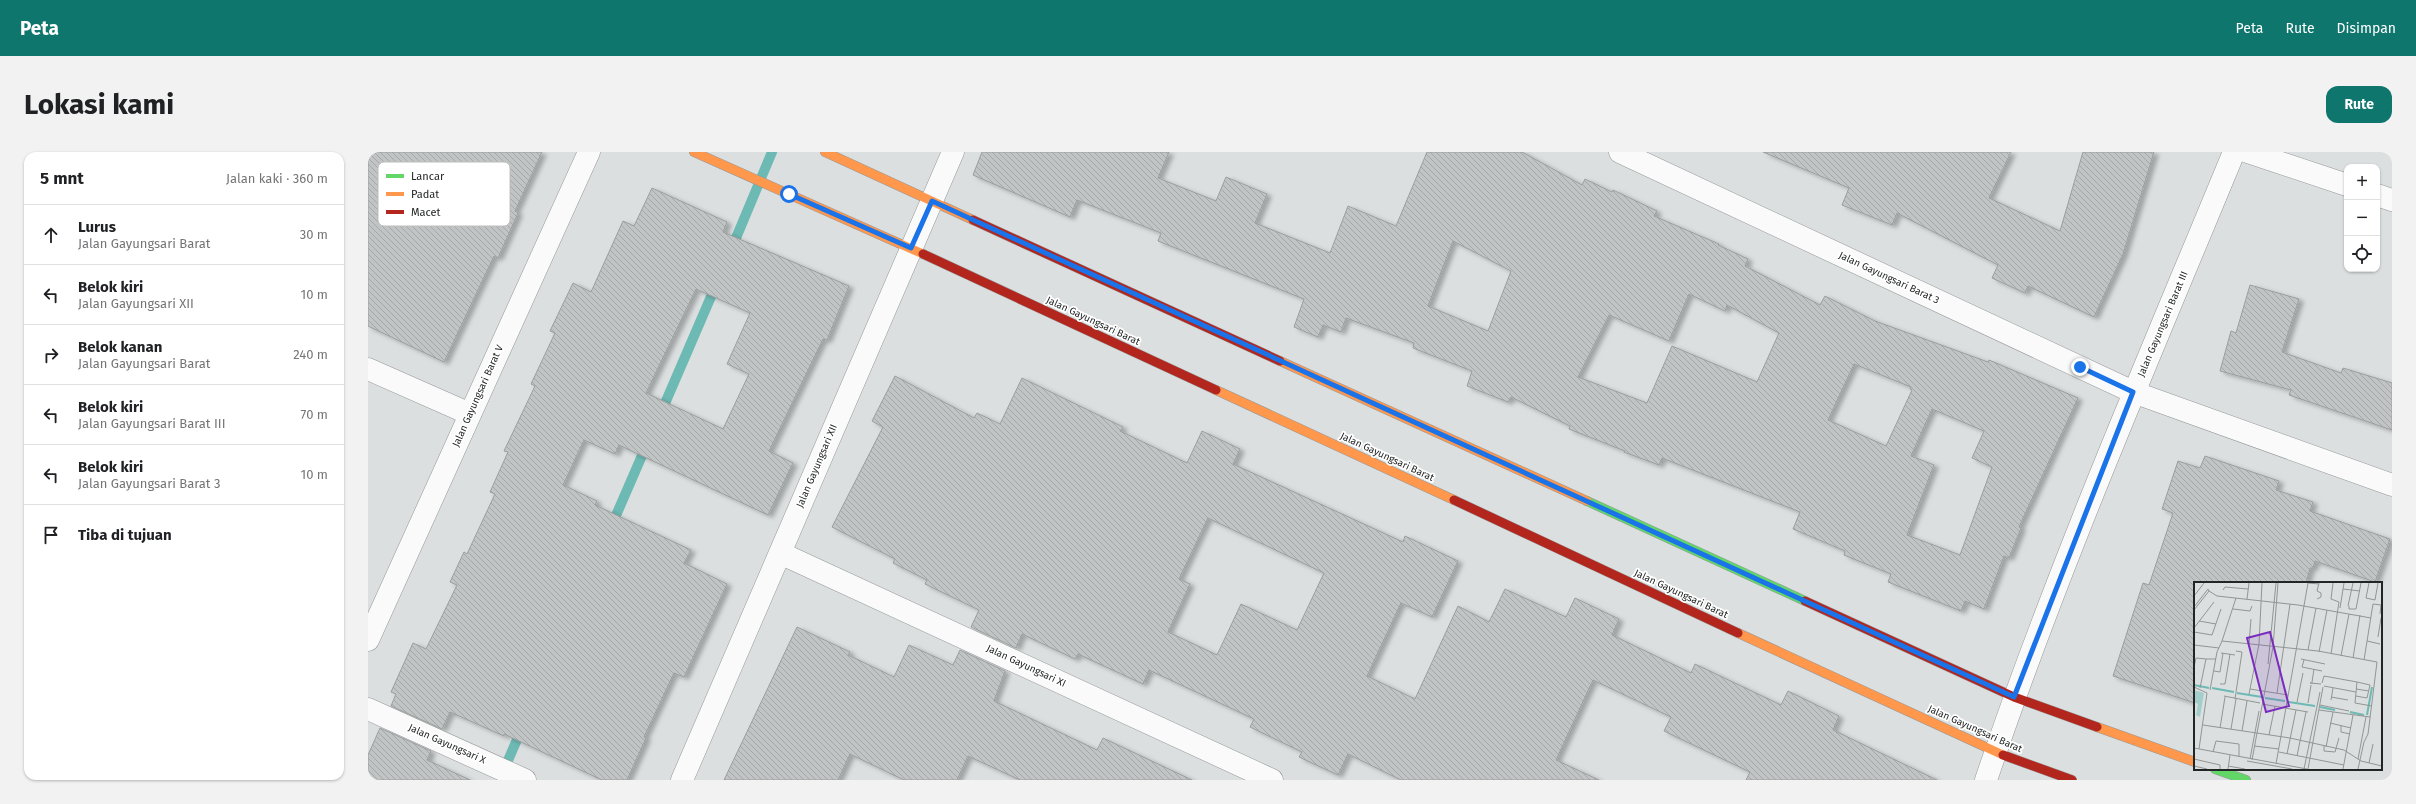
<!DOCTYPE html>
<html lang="id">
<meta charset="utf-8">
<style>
:root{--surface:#fff;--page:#f2f2f2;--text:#202124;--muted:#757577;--line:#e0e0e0;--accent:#0f766e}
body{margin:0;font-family:"Fira Sans",sans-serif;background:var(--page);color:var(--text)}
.controls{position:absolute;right:12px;top:12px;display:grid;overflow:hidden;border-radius:8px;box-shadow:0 1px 3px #0004}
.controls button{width:36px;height:36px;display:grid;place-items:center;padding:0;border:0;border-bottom:1px solid var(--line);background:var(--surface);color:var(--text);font:20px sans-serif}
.stop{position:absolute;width:12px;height:12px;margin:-9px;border:3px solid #1a73e8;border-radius:50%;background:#fff}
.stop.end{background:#1a73e8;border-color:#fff;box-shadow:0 1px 4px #0008}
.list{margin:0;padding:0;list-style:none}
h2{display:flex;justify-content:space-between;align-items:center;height:52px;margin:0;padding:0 16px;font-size:17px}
h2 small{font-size:13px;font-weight:400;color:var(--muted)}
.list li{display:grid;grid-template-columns:26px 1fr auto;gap:12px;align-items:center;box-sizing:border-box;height:60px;padding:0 16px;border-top:1px solid var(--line)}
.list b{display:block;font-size:15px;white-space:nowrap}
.list p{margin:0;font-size:13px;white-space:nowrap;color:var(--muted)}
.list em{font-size:13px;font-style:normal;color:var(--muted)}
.icon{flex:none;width:22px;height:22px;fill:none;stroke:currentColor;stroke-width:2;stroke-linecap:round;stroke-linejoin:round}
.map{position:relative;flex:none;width:2024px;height:628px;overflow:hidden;border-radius:12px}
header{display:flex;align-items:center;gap:24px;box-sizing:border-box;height:56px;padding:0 20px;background:var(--accent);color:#fff}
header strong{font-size:19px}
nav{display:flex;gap:22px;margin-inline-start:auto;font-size:14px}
.intro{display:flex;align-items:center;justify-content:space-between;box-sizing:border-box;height:96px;padding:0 24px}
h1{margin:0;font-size:28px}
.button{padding:10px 18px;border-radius:12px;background:var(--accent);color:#fff;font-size:14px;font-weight:700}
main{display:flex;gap:24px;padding:0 24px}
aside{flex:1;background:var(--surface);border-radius:12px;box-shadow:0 1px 3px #0004}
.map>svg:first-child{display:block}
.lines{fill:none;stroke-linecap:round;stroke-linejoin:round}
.stream{stroke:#6db9b3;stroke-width:10}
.building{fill:url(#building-back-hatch);stroke:#9a9e9d;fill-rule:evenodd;filter:url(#shadow)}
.street-casing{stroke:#969999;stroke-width:23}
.fast-casing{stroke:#969999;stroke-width:10}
.slow-casing{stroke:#969999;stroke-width:10}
.jam-casing{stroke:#969999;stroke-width:10}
.street{stroke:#fafafa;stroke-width:22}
.fast{stroke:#63d668;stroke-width:9}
.slow{stroke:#ff974d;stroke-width:9}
.jam{stroke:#b3261e;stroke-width:9}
.route{stroke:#1a73e8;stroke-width:5}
.labels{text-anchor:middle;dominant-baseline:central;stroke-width:3.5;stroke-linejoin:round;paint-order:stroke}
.street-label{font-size:10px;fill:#222524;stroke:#fff}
.inset-river{fill:none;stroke:#6db9b3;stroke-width:2}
.inset-road{fill:none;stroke:#919594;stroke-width:1}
.view{fill:#7b2cbf;fill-opacity:0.15;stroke:#7b2cbf;stroke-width:2}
.inset-edge{fill:none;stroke:#222524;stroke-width:2}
.key{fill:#fff;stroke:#bdbebd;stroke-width:1}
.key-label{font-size:11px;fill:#222524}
</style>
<header>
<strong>Peta</strong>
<nav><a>Peta</a><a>Rute</a><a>Disimpan</a></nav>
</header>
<div class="intro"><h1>Lokasi kami</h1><a class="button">Rute</a></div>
<main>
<aside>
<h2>5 mnt<small>Jalan kaki · 360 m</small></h2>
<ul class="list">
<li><svg class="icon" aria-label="ahead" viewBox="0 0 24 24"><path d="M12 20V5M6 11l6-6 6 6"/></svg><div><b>Lurus</b><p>Jalan Gayungsari Barat</p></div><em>30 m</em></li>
<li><svg class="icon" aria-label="left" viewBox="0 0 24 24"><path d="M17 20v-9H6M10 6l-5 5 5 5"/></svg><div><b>Belok kiri</b><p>Jalan Gayungsari XII</p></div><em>10 m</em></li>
<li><svg class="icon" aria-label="right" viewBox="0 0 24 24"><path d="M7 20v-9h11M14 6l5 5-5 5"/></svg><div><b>Belok kanan</b><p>Jalan Gayungsari Barat</p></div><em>240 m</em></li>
<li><svg class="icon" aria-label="left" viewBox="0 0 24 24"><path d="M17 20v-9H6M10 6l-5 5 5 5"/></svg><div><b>Belok kiri</b><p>Jalan Gayungsari Barat III</p></div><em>70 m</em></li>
<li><svg class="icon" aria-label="left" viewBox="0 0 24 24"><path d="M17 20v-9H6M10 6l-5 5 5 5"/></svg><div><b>Belok kiri</b><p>Jalan Gayungsari Barat 3</p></div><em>10 m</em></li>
<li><svg class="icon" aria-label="arrive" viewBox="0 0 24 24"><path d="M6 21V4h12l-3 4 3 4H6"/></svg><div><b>Tiba di tujuan</b></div></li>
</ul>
</aside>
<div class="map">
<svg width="2024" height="628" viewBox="0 0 2024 628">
<defs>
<pattern id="building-back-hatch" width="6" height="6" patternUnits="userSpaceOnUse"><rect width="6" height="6" fill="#c1c4c4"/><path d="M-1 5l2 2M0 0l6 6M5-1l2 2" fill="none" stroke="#a6a8a8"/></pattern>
<filter id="shadow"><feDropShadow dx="4.5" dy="2.5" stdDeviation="2" flood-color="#0004"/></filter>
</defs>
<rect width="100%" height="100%" fill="#dbdfdf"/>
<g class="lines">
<!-- stream -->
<path class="stream" d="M 363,98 L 404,0
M 292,263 L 348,133
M 243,375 L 279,292
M 135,620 L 154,576"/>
</g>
<!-- building -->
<path class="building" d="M 0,0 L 174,0 L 147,59 L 150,61 L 130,106 L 126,104 L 76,210 L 0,174 Z
M 614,0 L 801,0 L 790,26 L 848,49 L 858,25 L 899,42 L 887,71 L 962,101 L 980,54 L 1028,74 L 1059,0 L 1154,0 L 1214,33 L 1217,27 L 1244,40 L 1245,38 L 1289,59 L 1286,64 L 1351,92 L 1350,93 L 1380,107 L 1377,114 L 1452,153 L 1457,144 L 1507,169 L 1620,210 L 1621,208 L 1710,246 L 1651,375 L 1653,376 L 1641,406 L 1636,404 L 1616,457 L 1597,449 L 1593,459 L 1520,430 L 1523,422 L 1476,403 L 1477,399 L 1425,377 L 1432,360 L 1294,306 L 1291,313 L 1256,300 L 1257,299 L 1201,277 L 1202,274 L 1143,245 L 1140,250 L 1099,234 L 1104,219 L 1045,196 L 1046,191 L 978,166 L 973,180 L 955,173 L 950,185 L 926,175 L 936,147 L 790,89 L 793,81 L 709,48 L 702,65 L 605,23 ZM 1085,89 L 1143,119 L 1120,179 L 1060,154 ZM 1321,142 L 1357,159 L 1359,153 L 1411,181 L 1389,230 L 1304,194 L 1279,251 L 1210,225 L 1241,163 L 1301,189 ZM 1486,212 L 1543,235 L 1542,237 L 1544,238 L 1518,294 L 1460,268 ZM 1564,257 L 1616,279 L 1604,306 L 1624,315 L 1592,403 L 1539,383 L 1566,313 L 1543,304 Z
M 1395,0 L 1643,0 L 1621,46 L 1692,79 L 1715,0 L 1786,0 L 1755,102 L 1726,165 L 1660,134 L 1657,141 L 1624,126 L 1630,113 L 1529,61 L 1524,73 L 1474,53 L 1481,36 Z
M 284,36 L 359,70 L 355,80 L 481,134 L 459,188 L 455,187 L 401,299 L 425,311 L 400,363 L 251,293 L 247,302 L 216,288 L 195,333 L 229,349 L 227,353 L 323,398 L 316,411 L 359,432 L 316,525 L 306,521 L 276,585 L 278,586 L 259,628 L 234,628 L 136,582 L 136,584 L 82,560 L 74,577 L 23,554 L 28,542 L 23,540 L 45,491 L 58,497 L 89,433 L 82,430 L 96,400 L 99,402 L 127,342 L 122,340 L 140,300 L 136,299 L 167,234 L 163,232 L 187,181 L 182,179 L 205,131 L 223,140 L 255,69 L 266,74 ZM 328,137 L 382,161 L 359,212 L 381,222 L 355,277 L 278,241 Z
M 1882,133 L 1931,147 L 1914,200 L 1973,221 L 1975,216 L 2024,231 L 2024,278 L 1921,243 L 1923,238 L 1852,219 L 1863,179 L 1868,181 Z
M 527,224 L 606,266 L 609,261 L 632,272 L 654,226 L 755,275 L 752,279 L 819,311 L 834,279 L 872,297 L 865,312 L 1035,390 L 1037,384 L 1090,409 L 1064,465 L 1033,451 L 999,524 L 1047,547 L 1090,454 L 1121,470 L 1137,437 L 1198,465 L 1207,446 L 1251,467 L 1244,483 L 1323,521 L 1327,512 L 1413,553 L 1420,539 L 1471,564 L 1465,578 L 1569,628 L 1378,628 L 1382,620 L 1296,579 L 1303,565 L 1225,528 L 1188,608 L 1231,628 L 1033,628 L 980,602 L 970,623 L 931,605 L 934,600 L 882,575 L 886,567 L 781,518 L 775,532 L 710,502 L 707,507 L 654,482 L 648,496 L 603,475 L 611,458 L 557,432 L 559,428 L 525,411 L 527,407 L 464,375 L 515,275 L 504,269 ZM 840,366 L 956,421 L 929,478 L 873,452 L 849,503 L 800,480 L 822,432 L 811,427 Z
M 1837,304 L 1911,329 L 1908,338 L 1945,350 L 1942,359 L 2022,387 L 2007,430 L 1947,409 L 1945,416 L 1942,416 L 1938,431 L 1827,431 L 1827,551 L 1745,524 L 1775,431 L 1781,433 L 1805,361 L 1794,357 L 1810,309 L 1832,316 Z
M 429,475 L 482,500 L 480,503 L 526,525 L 541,493 L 585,513 L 592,498 L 637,519 L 626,549 L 729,598 L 735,586 L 824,628 L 652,628 L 600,604 L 589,628 L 536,628 L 482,602 L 470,628 L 356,628 Z
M 12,576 L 63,599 L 59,608 L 102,628 L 0,628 L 0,603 Z"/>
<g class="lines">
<!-- street casing -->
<g class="street-casing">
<path id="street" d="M 1252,0 L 1765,240 L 2024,333
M 1880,0 L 1979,33
M 2009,43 L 2024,48
M 0,217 L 102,262
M 412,401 L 904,628
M 0,488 L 221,0
M 0,557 L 157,628
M 314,628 L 585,0
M 1618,628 C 1690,415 1780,208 1866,0"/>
</g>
<!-- fast casing -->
<g class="fast-casing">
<path id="fast" d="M 1219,349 L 1437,449
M 1847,617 L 1878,628"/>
</g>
<!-- slow casing -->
<g class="slow-casing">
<path id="slow" d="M 326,0 L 555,102
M 457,0 L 605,68
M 912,209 L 1219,349
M 848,238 L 1086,348
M 1370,481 L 1635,603
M 1729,575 L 1827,610"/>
</g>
<!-- jam casing -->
<g class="jam-casing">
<path id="jam" d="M 605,68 L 912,209
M 555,102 L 848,238
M 1086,348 L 1370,481
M 1437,449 L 1646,545 L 1729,575
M 1635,603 L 1704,628"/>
</g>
<!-- street -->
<use href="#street" class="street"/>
<!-- fast -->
<use href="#fast" class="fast"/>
<!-- slow -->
<use href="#slow" class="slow"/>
<!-- jam -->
<use href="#jam" class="jam"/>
</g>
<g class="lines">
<!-- route -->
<path class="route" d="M 421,42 L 543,96 L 564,49 L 1646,545 L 1765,240 L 1712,215"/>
</g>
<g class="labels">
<!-- street labels -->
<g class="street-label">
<text transform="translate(1521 126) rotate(25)">Jalan Gayungsari Barat 3</text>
<text transform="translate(725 169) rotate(25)">Jalan Gayungsari Barat</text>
<text transform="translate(1795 172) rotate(-67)">Jalan Gayungsari Barat III</text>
<text transform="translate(110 244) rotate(-66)">Jalan Gayungsari Barat V</text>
<text transform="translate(1019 305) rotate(25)">Jalan Gayungsari Barat</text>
<text transform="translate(449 314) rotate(-67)">Jalan Gayungsari XII</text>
<text transform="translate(1313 442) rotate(25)">Jalan Gayungsari Barat</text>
<text transform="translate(658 514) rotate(25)">Jalan Gayungsari XI</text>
<text transform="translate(1607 577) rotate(24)">Jalan Gayungsari Barat</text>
<text transform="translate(79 592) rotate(24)">Jalan Gayungsari X</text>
</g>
</g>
<!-- overview -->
<g transform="translate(1826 430)">
<rect width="188" height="188" fill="#dbdfdf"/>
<path d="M 0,108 L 10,111 L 6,135 L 2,133 L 4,122 L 0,120 Z" fill="#a2cfcb"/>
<path class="inset-river" d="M 0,103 L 15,106M 18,106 L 40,110M 43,111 L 68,115M 71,116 L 91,119M 95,120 L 121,124M 126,125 L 141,128M 156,130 L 170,133M 173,133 L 178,105"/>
<path class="inset-road" d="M 175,1 L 172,16 L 181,18 L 184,1M 149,7 L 166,9M 29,8 L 31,5 L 54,7M 15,9 L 23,14 L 104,23 L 177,36M 0,14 L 10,1M 53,17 L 55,1M 123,17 L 127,15 L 127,11 L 123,9 L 125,1M 154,24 L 159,1M 155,24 L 155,27 L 162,27 L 167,1M 0,25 L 14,7 L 15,9M 146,26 L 150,1M 39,27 L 56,29 L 58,24M 0,28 L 15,9M 5,39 L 22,42M 0,46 L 20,20M 0,50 L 18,53 L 27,27M 184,55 L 187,36M 28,59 L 42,16M 173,59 L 186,62M 55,62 L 57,37M 0,63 L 25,66M 114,68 L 122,26M 125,70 L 133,28M 27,71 L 41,73M 137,72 L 145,20 L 137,17 L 139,1M 147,74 L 155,32M 159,76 L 166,33M 107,77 L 131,82M 110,78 L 108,85 L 128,89M 170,78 L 179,22 L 187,23 L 186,32M 74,82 L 82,1M 0,85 L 2,76 L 12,77M 20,89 L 26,90 L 29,71M 118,100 L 120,87M 119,101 L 116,101 L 127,102M 128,101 L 130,94 L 163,100 L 161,121 L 178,124M 26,102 L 31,102 L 36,72M 130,104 L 162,110M 0,105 L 13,111 L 5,167M 6,106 L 12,77 L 22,77M 56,107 L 94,113M 162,107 L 175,109M 16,108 L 23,70 L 28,59 L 124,69 L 183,80 L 174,152 L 170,160 L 164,187M 83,111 L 96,22M 55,112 L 65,62 L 68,1M 30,114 L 66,121M 162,114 L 173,116 L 176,103 L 163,100M 137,115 L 154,118M 41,117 L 48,70 L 42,69M 137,118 L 139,106M 103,120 L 109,91M 114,121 L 117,103M 68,122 L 114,130M 126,123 L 155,129M 125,128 L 176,135M 136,141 L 157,146M 9,143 L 96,156 L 150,168 L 167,179 L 188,184M 147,143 L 147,150 L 156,152M 26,146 L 31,115M 37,147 L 42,117M 48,149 L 53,119M 75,153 L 81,124M 60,164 L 85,167M 130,164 L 130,169 L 141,170 L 145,156M 132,165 L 139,130M 0,166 L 113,187M 19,170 L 22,159 L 45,162 L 45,175M 85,170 L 150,183M 93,172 L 102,128M 103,174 L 112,130M 0,177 L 26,183 L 26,187M 56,177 L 65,129M 164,177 L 172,135M 58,178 L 79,65 L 84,1M 53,179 L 98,187M 175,181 L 179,162M 82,182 L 114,1 L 125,2M 0,184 L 13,187M 34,184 L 51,187M 34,187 L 36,173M 110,187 L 126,110M 114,187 L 129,105M 149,187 L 159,133"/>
<path class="view" d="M 76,50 L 95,124 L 72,130 L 53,56 Z"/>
<rect width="188" height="188" class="inset-edge"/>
</g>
<!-- legend -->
<rect x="10" y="10" width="132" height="64" rx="6" class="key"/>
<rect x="18" y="22" width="18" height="4" fill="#63d668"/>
<rect x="18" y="40" width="18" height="4" fill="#ff974d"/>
<rect x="18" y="58" width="18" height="4" fill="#b3261e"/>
<g class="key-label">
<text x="43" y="28">Lancar</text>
<text x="43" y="46">Padat</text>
<text x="43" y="64">Macet</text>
</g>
</svg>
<div class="controls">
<button>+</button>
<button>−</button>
<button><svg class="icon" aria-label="locate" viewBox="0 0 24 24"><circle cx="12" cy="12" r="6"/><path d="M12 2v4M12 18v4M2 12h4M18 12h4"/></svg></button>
</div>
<div class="stop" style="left:421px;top:42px"></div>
<div class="stop end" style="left:1712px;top:215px"></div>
</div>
</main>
